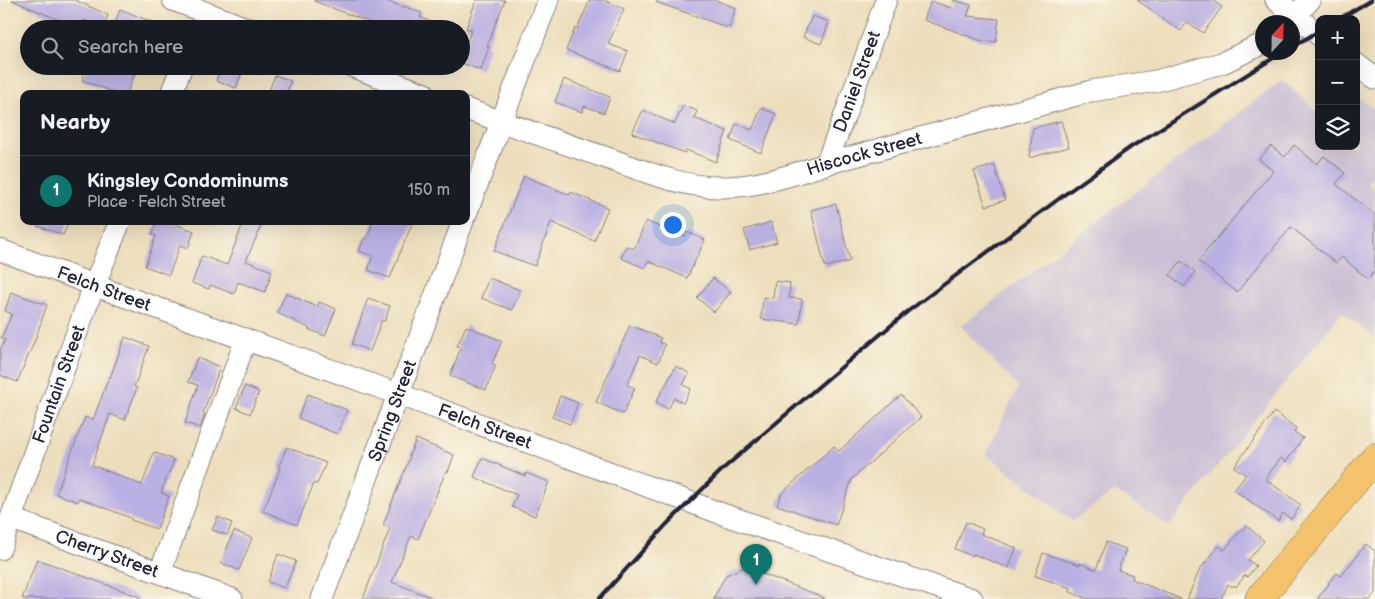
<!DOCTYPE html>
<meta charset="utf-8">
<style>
:root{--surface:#171b24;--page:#242831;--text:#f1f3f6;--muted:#9ea1a6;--line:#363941;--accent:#0f766e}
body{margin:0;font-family:"Balsamiq Sans",sans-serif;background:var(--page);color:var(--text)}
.controls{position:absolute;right:15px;top:15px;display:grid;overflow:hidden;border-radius:10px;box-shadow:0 5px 20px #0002}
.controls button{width:45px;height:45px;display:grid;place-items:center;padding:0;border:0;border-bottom:1px solid var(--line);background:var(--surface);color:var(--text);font:25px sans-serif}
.compass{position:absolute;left:1255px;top:15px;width:45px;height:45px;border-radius:50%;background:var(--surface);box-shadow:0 5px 20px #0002;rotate:22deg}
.you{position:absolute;left:672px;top:224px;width:18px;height:18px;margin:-12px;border:4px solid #fff;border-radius:50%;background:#1a73e8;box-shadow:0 0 0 8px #1a73e833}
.badge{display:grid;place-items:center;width:32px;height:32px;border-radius:50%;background:var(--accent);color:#fff;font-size:16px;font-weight:700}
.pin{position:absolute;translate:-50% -41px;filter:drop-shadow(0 1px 2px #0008)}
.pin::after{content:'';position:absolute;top:26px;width:18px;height:15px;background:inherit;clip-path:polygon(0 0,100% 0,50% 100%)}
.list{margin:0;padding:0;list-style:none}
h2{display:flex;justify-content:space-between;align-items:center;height:65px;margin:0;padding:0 20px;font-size:21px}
h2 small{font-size:16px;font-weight:400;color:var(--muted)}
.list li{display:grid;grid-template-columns:32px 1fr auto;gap:15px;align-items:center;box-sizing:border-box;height:70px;padding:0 20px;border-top:1px solid var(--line)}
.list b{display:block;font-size:19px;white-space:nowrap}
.list p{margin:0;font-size:16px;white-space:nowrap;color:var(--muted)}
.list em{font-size:16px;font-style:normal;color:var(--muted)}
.icon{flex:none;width:28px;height:28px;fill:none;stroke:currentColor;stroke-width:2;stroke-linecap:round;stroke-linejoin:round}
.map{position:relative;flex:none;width:1375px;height:599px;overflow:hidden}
.search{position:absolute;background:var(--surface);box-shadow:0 5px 20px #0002;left:20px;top:20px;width:450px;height:55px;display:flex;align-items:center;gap:12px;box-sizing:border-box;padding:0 18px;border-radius:28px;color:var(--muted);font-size:19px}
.panel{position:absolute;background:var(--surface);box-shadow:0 5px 20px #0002;left:20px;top:90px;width:450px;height:135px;border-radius:10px}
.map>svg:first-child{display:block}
.industrial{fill:#cbbfd5}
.building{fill:#b9afe2}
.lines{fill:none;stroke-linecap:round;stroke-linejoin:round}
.minor-casing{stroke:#87807c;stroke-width:23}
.major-casing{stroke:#87807c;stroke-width:29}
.minor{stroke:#fff;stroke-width:21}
.major{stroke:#f4c26a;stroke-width:28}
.rail{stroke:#22223b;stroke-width:4}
.labels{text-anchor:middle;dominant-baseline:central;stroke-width:5;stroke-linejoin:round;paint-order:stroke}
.street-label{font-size:18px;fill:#22223b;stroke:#fcf5e5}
</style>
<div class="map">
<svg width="1375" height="599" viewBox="0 0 1375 599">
<rect width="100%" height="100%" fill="#fcf5e5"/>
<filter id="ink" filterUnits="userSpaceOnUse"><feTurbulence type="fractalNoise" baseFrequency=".02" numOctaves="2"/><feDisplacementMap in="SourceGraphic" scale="10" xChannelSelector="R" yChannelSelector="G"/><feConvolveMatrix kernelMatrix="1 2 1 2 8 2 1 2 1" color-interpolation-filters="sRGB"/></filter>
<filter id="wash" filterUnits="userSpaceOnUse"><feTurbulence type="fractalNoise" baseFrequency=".0096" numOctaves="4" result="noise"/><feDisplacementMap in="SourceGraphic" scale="20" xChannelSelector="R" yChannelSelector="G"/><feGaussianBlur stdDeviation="1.12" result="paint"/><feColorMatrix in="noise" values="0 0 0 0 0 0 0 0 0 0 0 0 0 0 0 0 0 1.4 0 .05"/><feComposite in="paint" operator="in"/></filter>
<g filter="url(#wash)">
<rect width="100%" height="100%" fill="#ecdebc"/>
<!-- industrial -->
<path class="industrial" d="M 1282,80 L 1319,113 L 1319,146 L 1356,146 L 1356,96 L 1375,110 L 1375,173 L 1367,183 L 1375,190 L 1375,338 L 1342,312 L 1169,526 L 1115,491 L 1072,521 L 986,454 L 1018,387 L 961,326 Z"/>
<g id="blocks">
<!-- building -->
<path class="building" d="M 12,0 L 75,0 L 108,15 L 103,28 L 84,20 L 80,29 L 61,29 L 64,22 Z
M 315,0 L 384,0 L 403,7 L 403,6 L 422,13 L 420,17 L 447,29 L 368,29 L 371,23 L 314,1 Z
M 476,0 L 505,0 L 487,46 L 489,47 L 481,70 L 461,63 L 461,57 L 472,29 L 466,29 Z
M 590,0 L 604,0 L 624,9 L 608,44 L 628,51 L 620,71 L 566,50 L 575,28 L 577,29 Z
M 657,0 L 715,0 L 736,8 L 729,28 L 656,2 Z
M 954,0 L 971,5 L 967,16 L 999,19 L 996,42 L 979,40 L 924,20 L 931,1 L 951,8 Z
M 1137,0 L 1213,0 L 1222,7 L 1203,33 L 1187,22 L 1181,31 Z
M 120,9 L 167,28 L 167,29 L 113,29 Z
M 812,16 L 829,22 L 821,44 L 803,37 Z
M 87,66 L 138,66 L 127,94 L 118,94 L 82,80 Z
M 221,66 L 244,66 L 236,88 L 216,81 Z
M 275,75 L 291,81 L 286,94 L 268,94 Z
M 564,79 L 610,97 L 604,113 L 584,106 L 582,112 L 555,102 Z
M 683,105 L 697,111 L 694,118 L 727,131 L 716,162 L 686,150 L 685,153 L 632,133 L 643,110 L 675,124 Z
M 761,108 L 776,114 L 761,153 L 730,140 L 736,124 L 752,130 Z
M 1061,121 L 1069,147 L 1029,158 L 1033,128 Z
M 1294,145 L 1317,164 L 1324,156 L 1345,173 L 1336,184 L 1375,215 L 1375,270 L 1368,279 L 1342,257 L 1336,263 L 1291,227 L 1237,292 L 1198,261 L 1273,171 L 1259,159 L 1271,146 L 1285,157 Z
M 994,165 L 1005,200 L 986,206 L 974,171 Z
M 524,176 L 570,195 L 571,192 L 608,208 L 594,241 L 551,222 L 535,266 L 494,251 Z
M 836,204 L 850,261 L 825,267 L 811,210 Z
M 30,221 L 69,221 L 63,235 L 29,223 Z
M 157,221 L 167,221 L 194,231 L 188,248 L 180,245 L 169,275 L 145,266 L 156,236 L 152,234 Z
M 244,221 L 254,221 L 262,224 L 246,261 L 272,271 L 265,292 L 238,282 L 234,294 L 210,285 L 209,289 L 192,283 L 202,256 L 227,265 Z
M 373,221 L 413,221 L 390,278 L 368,270 L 373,256 L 359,251 L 364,238 L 367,239 Z
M 646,221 L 664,229 L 665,228 L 685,236 L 687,232 L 705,240 L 687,278 L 648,261 L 645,268 L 621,258 L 626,246 L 634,249 Z
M 771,222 L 777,242 L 750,250 L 744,230 Z
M 1181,261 L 1195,272 L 1184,287 L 1170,275 Z
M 489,278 L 520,290 L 512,310 L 481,298 Z
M 713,278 L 731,292 L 714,312 L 697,298 Z
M 775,281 L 790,283 L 789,298 L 802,299 L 799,324 L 761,319 L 763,297 L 773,298 Z
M 11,292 L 47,305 L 35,340 L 17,382 L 0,375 L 0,350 L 5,340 L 1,338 L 12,314 L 5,311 Z
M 286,293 L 317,307 L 319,302 L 336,309 L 325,336 L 308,329 L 309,328 L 277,313 Z
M 368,298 L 390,306 L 385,321 L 382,320 L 370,351 L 352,344 Z
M 630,325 L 661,338 L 659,342 L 665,345 L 658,363 L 640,355 L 627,385 L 635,388 L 623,414 L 596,402 Z
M 466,326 L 502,341 L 492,364 L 496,365 L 486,390 L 450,376 L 461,347 L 457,346 Z
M 125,337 L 149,346 L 134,387 L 137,388 L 125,420 L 110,414 L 92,465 L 142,485 L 154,452 L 174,460 L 161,493 L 169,496 L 157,529 L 131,520 L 131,518 L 79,498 L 78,502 L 56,494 L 85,417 L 93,420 L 109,377 L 110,378 Z
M 197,358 L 220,367 L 203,413 L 205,414 L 200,428 L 185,423 L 198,385 L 188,382 Z
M 676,366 L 689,373 L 683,385 L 691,389 L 683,403 L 674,398 L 668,409 L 656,402 Z
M 245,386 L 259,392 L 250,414 L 236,408 Z
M 308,394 L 347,410 L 337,434 L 298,418 Z
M 901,395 L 921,417 L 852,479 L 836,525 L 777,505 L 782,493 L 834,446 L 839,451 Z
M 560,396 L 578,403 L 570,424 L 552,417 Z
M 1274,412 L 1296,428 L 1294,432 L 1303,438 L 1286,462 L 1281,458 L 1265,479 L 1301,505 L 1291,519 L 1283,513 L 1278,521 L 1234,490 L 1246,475 L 1234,467 Z
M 416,439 L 454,455 L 448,472 L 446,471 L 418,539 L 411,536 L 392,582 L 433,598 L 433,599 L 363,599 L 390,528 L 383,525 L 410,457 L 409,456 Z
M 287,447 L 326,463 L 317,484 L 314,483 L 297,525 L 263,511 L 280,469 L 278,468 Z
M 482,458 L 525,476 L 526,473 L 549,482 L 535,516 L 512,507 L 517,495 L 474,477 Z
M 218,517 L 232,523 L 227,535 L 212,530 Z
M 966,522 L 983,529 L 981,534 L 1016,548 L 1009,568 L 973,554 L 972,556 L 955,549 Z
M 1246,525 L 1264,541 L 1248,560 L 1256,566 L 1247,577 L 1245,575 L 1236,587 L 1234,585 L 1232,587 L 1228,584 L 1221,599 L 1187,599 L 1200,569 L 1219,546 L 1224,550 Z
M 234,531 L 252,538 L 239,570 L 221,563 Z
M 1106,542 L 1126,549 L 1118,570 L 1133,575 L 1132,579 L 1181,599 L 1087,599 L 1070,592 L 1071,588 L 1035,576 L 1043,553 L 1080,565 L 1080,563 L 1096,570 Z
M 1366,544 L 1375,551 L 1375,593 L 1370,599 L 1317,599 L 1329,584 L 1328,583 L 1337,573 L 1341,576 Z
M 278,554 L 296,561 L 285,588 L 268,582 Z
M 37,559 L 140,597 L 140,599 L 22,599 Z
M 745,567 L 825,598 L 825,599 L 713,599 L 726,575 Z"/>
</g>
</g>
<g filter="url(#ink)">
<use href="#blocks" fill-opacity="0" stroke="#87807c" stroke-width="1"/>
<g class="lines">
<!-- minor casing -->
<g class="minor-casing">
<g id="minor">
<path d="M 173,0 L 249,29"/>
<path d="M 1276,0 L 1319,35"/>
<path d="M 1290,22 L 1310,0"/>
<path d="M 1356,64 L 1375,78"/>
<path d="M 351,66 L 425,94"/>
<path d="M 171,94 L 182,66"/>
<path id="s1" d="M 466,109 C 513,126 560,142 607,158 C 641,170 681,187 718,187 C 755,188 791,175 826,164 L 1091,91 L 1156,81 L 1222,63 L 1262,44"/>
<path id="s2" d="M 826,164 L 845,115 L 886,0"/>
<path d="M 466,214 L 548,0"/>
<path id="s3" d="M 0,250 L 115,293 L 398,394 L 725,515 L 972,599"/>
<path id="s4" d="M 12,519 L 232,599"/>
<path id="s5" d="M 0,549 L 87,304 L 120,221"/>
<path d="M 160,572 L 246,339"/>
<path id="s6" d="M 322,599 L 463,221"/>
</g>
</g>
<!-- major casing -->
<g class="major-casing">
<path id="major" d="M 1259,599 L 1375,457"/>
</g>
<!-- minor -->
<use href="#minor" class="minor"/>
<!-- major -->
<use href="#major" class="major"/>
<!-- rail -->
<path class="rail" d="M 1339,19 L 1371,0
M 1292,47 L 1319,31
M 599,599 L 666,525 L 724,468 L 825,381 L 907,312 L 1068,192 L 1131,147 L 1283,52"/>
</g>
</g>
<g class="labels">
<!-- street labels -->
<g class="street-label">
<text stroke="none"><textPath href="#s2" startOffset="88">Daniel Street</textPath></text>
<text stroke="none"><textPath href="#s1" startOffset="415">Hiscock Street</textPath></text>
<text stroke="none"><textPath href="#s3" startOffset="111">Felch Street</textPath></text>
<text stroke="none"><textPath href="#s5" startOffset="175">Fountain Street</textPath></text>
<text stroke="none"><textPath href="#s6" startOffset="201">Spring Street</textPath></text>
<text stroke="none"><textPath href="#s3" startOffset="516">Felch Street</textPath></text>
<text stroke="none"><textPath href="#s4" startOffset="101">Cherry Street</textPath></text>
</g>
</g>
</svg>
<div class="controls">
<button>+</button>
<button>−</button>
<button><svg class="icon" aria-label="layers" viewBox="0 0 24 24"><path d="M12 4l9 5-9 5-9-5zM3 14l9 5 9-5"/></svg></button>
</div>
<svg class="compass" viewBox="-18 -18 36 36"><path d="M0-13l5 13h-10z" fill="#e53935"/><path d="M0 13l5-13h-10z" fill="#9ea1a6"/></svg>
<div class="you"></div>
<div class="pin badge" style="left:756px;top:585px">1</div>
<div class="search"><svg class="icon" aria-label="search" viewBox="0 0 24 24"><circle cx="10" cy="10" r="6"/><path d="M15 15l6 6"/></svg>Search here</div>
<section class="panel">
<h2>Nearby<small></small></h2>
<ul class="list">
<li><span class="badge">1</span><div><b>Kingsley Condominums</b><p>Place · Felch Street</p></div><em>150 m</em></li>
</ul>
</section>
</div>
